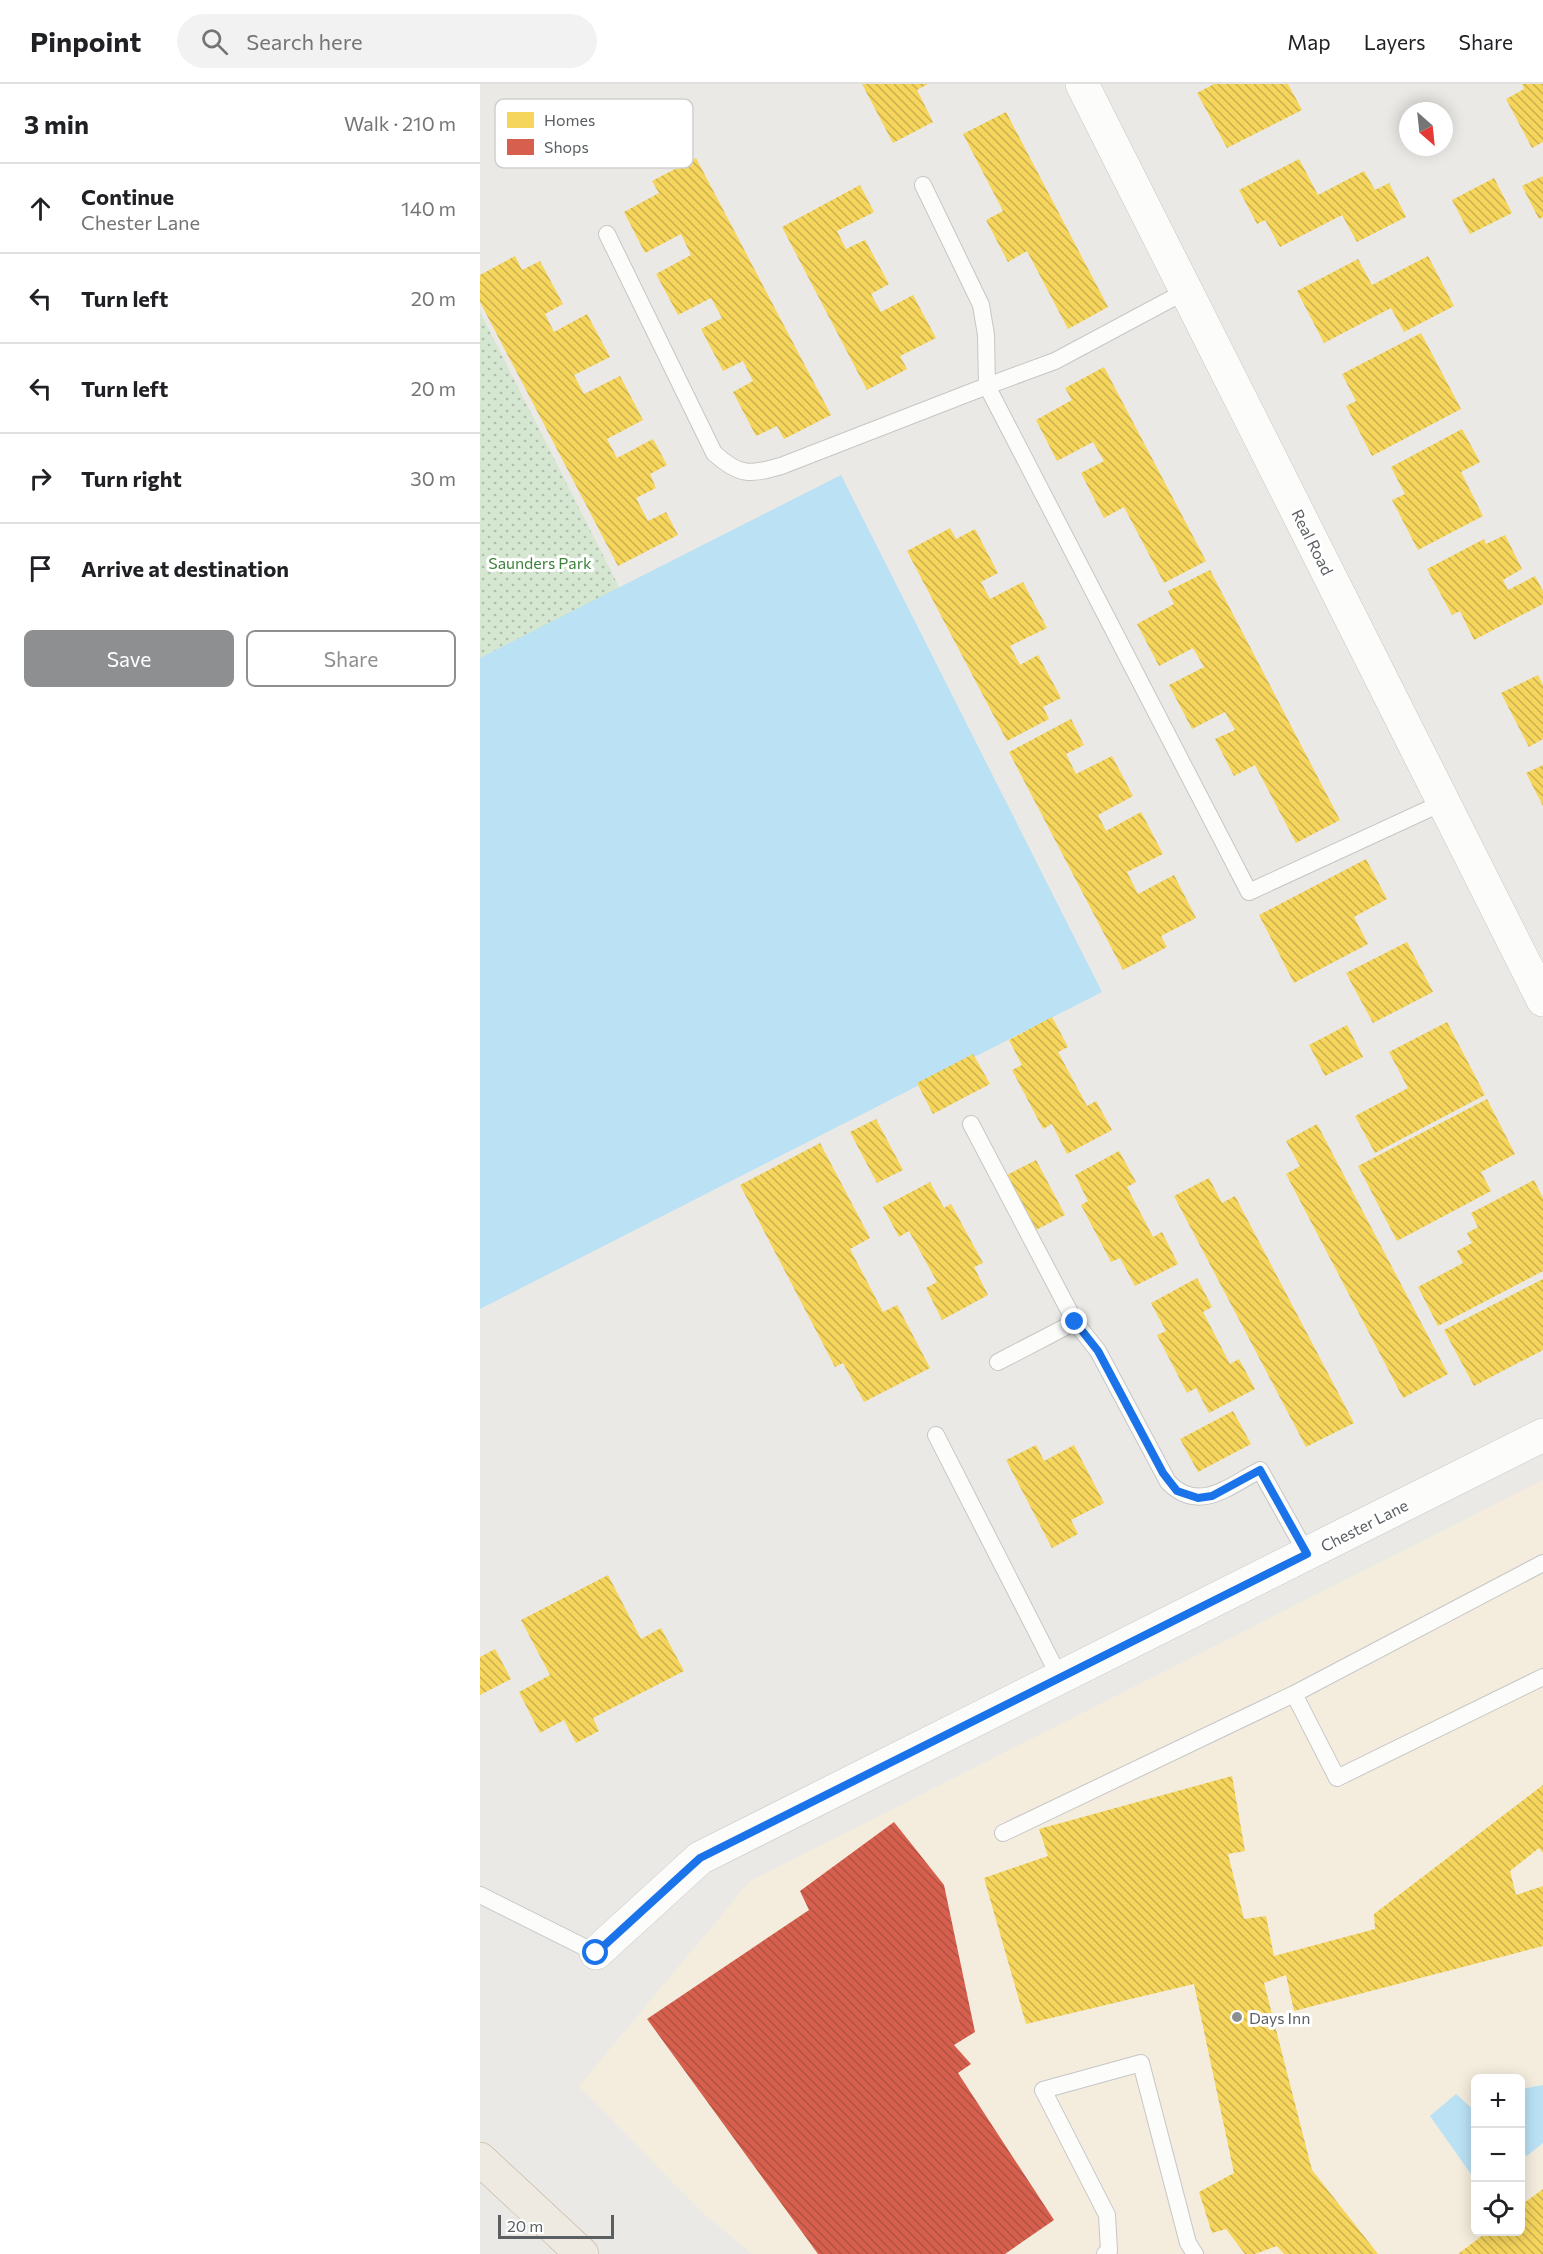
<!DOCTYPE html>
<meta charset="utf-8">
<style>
:root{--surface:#fff;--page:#f2f2f2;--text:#202124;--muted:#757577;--line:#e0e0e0;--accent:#8d8f90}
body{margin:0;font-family:Commissioner,sans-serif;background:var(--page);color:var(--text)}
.controls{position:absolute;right:18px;bottom:18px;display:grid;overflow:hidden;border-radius:9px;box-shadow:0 3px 15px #0003}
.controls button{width:54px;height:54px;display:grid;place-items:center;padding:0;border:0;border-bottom:2px solid var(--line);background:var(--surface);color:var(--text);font:30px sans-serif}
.compass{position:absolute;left:919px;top:18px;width:54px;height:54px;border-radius:50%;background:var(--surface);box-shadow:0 3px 15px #0003;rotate:153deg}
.scale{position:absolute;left:18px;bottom:15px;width:116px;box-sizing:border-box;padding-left:6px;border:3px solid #5b5f62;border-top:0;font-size:16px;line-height:21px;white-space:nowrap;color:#5b5f62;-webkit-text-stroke:4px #fff;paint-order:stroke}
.stop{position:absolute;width:18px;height:18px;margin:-14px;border:4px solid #1a73e8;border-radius:50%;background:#fff}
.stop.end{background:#1a73e8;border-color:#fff;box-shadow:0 2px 6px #0008}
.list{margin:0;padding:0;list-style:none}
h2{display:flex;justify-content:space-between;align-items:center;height:78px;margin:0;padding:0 24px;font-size:26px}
h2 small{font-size:20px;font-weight:400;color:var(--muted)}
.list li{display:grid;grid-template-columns:39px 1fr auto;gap:18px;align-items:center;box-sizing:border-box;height:90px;padding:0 24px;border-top:2px solid var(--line)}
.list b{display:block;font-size:22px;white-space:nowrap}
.list p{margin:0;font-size:20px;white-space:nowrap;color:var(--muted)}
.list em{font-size:20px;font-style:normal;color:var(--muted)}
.actions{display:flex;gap:12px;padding:18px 24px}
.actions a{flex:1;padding:14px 0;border:2px solid var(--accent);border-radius:9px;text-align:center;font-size:21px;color:var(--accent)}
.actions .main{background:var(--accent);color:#fff}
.icon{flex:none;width:33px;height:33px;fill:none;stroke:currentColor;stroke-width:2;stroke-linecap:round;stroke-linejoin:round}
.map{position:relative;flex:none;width:1063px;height:2170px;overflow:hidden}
header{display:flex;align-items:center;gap:36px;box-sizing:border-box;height:84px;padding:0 30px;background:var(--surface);border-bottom:2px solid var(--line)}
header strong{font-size:28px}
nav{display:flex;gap:33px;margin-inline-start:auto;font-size:21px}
.search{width:420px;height:54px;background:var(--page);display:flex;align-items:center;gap:15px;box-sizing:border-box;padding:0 21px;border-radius:33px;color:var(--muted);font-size:22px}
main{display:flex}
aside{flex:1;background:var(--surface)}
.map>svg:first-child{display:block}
.commercial{fill:#f4edde;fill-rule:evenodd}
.grass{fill:url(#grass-dots)}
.water{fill:#bae1f4}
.homes{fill:url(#homes-back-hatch)}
.shops{fill:url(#shops-back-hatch)}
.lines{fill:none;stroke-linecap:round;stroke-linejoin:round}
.service-casing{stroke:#c6c6c6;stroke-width:18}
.minor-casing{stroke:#c6c6c6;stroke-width:34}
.tertiary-casing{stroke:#c6c6c6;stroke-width:34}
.motorway-casing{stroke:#c0af95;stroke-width:34}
.service{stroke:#fcfcfb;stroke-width:16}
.minor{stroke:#fcfcfb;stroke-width:33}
.tertiary{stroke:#fcfcfb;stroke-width:33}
.motorway{stroke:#eee9e1;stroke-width:33}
.route{stroke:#1a73e8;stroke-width:8}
.poi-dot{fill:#8d8f90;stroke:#fff;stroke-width:2}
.labels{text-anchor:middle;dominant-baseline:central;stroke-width:6;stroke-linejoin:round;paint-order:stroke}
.street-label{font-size:16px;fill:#5b5f62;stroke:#fff}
.park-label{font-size:16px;fill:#3d833a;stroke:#fff}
.poi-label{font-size:16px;fill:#5b5f62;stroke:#fff;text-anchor:start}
.key{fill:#fff;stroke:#cecfd0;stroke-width:1.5}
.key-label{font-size:16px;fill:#5b5f62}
</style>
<header>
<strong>Pinpoint</strong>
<div class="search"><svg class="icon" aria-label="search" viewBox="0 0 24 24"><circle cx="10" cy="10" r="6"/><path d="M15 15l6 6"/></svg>Search here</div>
<nav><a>Map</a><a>Layers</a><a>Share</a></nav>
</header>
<main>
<aside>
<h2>3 min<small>Walk · 210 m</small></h2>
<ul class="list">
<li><svg class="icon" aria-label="ahead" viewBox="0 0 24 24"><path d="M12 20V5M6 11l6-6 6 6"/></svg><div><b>Continue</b><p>Chester Lane</p></div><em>140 m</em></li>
<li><svg class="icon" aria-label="left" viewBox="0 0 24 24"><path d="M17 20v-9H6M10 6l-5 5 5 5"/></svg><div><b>Turn left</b></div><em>20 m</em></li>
<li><svg class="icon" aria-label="left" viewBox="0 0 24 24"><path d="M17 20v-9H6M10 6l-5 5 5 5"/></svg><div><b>Turn left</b></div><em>20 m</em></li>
<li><svg class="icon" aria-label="right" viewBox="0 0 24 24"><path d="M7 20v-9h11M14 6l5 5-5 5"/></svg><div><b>Turn right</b></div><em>30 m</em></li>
<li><svg class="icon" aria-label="arrive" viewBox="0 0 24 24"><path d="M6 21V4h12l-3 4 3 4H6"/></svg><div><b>Arrive at destination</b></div></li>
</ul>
<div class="actions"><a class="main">Save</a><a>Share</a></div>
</aside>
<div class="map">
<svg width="1063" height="2170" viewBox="0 0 1063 2170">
<defs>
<pattern id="grass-dots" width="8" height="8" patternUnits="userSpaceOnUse" patternTransform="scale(1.5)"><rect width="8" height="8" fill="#d5e6d1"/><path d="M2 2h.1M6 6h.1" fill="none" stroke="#b0bead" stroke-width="1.8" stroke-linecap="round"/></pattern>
<pattern id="homes-back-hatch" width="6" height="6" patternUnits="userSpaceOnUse" patternTransform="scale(1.5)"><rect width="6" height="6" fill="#f6d55c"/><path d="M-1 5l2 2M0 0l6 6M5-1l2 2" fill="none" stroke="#cab04f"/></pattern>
<pattern id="shops-back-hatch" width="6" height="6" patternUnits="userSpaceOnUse" patternTransform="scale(1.5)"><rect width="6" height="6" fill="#d6604d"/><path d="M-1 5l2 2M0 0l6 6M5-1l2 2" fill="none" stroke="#b15243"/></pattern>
</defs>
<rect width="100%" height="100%" fill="#ebe9e5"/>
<!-- commercial -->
<path class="commercial" d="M 1063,1396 L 1063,2170 L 272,2170 L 221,2127 L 99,2002 L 270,1797 ZM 996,1994 L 1040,1994 L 1040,2148 L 996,2148 Z"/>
<!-- grass -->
<path class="grass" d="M 0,228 L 140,505 L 0,574 Z"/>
<!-- water -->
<path class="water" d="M 361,391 L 622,908 L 0,1225 L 0,574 Z
M 1063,2001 L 1063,2059 L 1047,2072 L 1041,2066 L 1041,2005 Z
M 976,2010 L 995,2027 L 996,2091 L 993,2093 L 950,2032 Z"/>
<!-- homes -->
<path class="homes" d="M 382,0 L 448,0 L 437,6 L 453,38 L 413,59 Z
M 734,0 L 808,0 L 822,26 L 747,64 L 717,9 Z
M 1042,0 L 1063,0 L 1063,58 L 1052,64 L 1026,15 L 1044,5 Z
M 526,28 L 628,223 L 588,245 L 547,167 L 528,178 L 506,136 L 523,127 L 483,50 Z
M 216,74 L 351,331 L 304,355 L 297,342 L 276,352 L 253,308 L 273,297 L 263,277 L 243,287 L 221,245 L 242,234 L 231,214 L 198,231 L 176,190 L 211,171 L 201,150 L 165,169 L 144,128 L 179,109 L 172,97 Z
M 819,75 L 838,111 L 884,87 L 895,106 L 909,99 L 926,133 L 877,158 L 862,131 L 800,163 L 785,136 L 777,140 L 759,106 Z
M 1063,92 L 1063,133 L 1059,135 L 1042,102 Z
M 1014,94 L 1032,129 L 990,150 L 972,116 Z
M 380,101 L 394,128 L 357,147 L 366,165 L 385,156 L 409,200 L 391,210 L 401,228 L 433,211 L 456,254 L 420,272 L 427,285 L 387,306 L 302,143 Z
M 35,172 L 42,186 L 60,177 L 83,220 L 65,230 L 74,248 L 107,230 L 130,273 L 94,291 L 104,310 L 140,292 L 163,336 L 127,355 L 137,374 L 173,355 L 187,381 L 170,390 L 176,404 L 156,414 L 168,437 L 186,428 L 198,451 L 138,482 L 0,218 L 0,191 Z
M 948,172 L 974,222 L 924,248 L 911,224 L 844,259 L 817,207 L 878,175 L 892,201 Z
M 941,249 L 981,325 L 892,372 L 866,322 L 876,317 L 862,290 Z
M 624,283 L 726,477 L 684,499 L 644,423 L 624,434 L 601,389 L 624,377 L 613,358 L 577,377 L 556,336 L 592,316 L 585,304 Z
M 982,345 L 1000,378 L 981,388 L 1003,432 L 938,466 L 912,416 L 925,410 L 911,383 Z
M 470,444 L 476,455 L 495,445 L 518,489 L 501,498 L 510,515 L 543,498 L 567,544 L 530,562 L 540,581 L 558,571 L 581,614 L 563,623 L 569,635 L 527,657 L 427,467 Z
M 1025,451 L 1042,485 L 1023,496 L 1028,506 L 1055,492 L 1063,507 L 1063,520 L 994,556 L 980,527 L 972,531 L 947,485 L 1004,455 L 1006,460 Z
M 730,486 L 860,736 L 816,759 L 775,681 L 754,692 L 735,655 L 755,646 L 745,628 L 712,645 L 689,601 L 724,583 L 713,564 L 679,582 L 657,540 L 694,520 L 688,507 Z
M 1058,591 L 1063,601 L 1063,655 L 1049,663 L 1021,609 Z
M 591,635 L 604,661 L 586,670 L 596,690 L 632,672 L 653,712 L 618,731 L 626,747 L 661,728 L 683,770 L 647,788 L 658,810 L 694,791 L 716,834 L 681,852 L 687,863 L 643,886 L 529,668 Z
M 1063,681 L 1063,722 L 1046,689 Z
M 886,775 L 907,815 L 874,833 L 888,860 L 814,899 L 779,831 Z
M 927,858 L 953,908 L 893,939 L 866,889 Z
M 572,933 L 588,963 L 578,968 L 607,1022 L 616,1017 L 632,1046 L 587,1070 L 572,1040 L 563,1045 L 532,986 L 542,981 L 529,956 Z
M 967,938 L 1005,1011 L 895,1069 L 875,1032 L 928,1004 L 909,968 Z
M 867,941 L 883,973 L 845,992 L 829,961 Z
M 493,970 L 510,1000 L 453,1030 L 437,999 Z
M 1007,1015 L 1035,1070 L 1001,1088 L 1011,1107 L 917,1157 L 878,1082 Z
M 396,1035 L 423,1086 L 397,1099 L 370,1048 Z
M 837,1040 L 968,1290 L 923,1314 L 806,1090 L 820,1082 L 806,1057 Z
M 340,1059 L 390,1154 L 370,1165 L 403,1228 L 417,1221 L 450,1284 L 384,1318 L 363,1279 L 355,1283 L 260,1101 Z
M 639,1067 L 656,1098 L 647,1103 L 673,1153 L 682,1148 L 698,1180 L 655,1202 L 640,1174 L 631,1178 L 601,1121 L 608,1117 L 595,1091 Z
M 556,1076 L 585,1131 L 556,1146 L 527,1091 Z
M 729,1094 L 742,1119 L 755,1112 L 874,1339 L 826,1363 L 694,1112 Z
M 1054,1096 L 1063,1114 L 1063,1187 L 958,1242 L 938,1203 L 983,1179 L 977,1167 L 992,1159 L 987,1149 L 998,1143 L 991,1129 Z
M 450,1098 L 464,1124 L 471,1120 L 503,1179 L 494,1183 L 508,1211 L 462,1236 L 446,1204 L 457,1198 L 429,1147 L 419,1153 L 403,1123 Z
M 717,1194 L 732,1223 L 723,1228 L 750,1280 L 759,1275 L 775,1305 L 729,1329 L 716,1304 L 707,1309 L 677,1251 L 686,1247 L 671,1219 Z
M 1063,1195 L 1063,1266 L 994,1302 L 964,1246 Z
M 753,1327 L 771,1360 L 718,1388 L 700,1355 Z
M 556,1361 L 564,1377 L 594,1361 L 624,1419 L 591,1436 L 598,1450 L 572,1464 L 526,1376 Z
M 128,1491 L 161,1555 L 181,1544 L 204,1587 L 113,1634 L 119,1647 L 96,1659 L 84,1636 L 60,1649 L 39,1608 L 70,1591 L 41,1536 Z
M 15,1565 L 31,1595 L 0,1611 L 0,1573 Z
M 752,1692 L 765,1767 L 748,1770 L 764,1835 L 786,1832 L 794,1872 L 895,1845 L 894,1830 L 1063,1701 L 1063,1769 L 1059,1764 L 1030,1787 L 1036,1811 L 1063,1802 L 1063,1862 L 814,1927 L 806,1891 L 784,1899 L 832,2086 L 898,2170 L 804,2170 L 797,2162 L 775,2170 L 765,2170 L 746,2145 L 732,2149 L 719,2108 L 754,2089 L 714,1900 L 546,1940 L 504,1794 L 568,1772 L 559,1745 Z
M 1063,2105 L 1063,2170 L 978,2170 L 1007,2148 L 1040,2148 L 1040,2122 Z"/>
<!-- shops -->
<path class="shops" d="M 414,1738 L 464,1801 L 495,1948 L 474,1961 L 491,1980 L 478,1989 L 574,2136 L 525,2170 L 338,2170 L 167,1935 L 329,1826 L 320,1807 Z"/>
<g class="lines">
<!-- service casing -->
<g class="service-casing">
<path id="service" d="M 443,101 L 501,221 L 506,251 L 507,302 L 575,277 L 706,207
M 127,150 L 234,369 C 259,392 270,391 301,382 L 507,302 L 769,808 L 964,718
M 491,1040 L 595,1238 L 618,1267 L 688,1398 C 719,1430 749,1402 780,1386 L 827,1470
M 518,1278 L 595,1238
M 456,1351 L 580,1594
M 814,1610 L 1063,1479
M 523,1749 L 814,1610 L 857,1694 L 1063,1593
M 0,1811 L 116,1869
M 625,2170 L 629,2167 L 627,2131 L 563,2006 L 661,1979 L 708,2159 L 715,2170"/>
</g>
<!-- minor casing -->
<g class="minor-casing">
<path id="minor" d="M 116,1869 L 220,1774 L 1063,1351"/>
</g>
<!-- tertiary casing -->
<g class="tertiary-casing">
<path id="tertiary" d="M 602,0 L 1063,916"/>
</g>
<!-- motorway casing -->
<g class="motorway-casing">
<path id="motorway" d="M 0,2075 L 102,2170"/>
</g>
<!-- service -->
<use href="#service" class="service"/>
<!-- minor -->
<use href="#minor" class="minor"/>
<!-- tertiary -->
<use href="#tertiary" class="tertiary"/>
<!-- motorway -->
<use href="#motorway" class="motorway"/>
</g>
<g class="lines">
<!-- route -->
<path class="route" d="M 116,1869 L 220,1774 L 827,1470 L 780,1386 L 732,1412 L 718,1414 L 697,1407 L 683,1389 L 618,1267 L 595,1238"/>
</g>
<!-- markers -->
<circle class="poi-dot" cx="757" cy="1933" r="6"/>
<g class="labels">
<!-- street labels -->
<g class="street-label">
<text transform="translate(833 458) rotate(63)">Real Road</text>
<text transform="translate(884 1441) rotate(-27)">Chester Lane</text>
</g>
<!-- park labels -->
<g class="park-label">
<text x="60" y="478">Saunders Park</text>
</g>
<!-- poi labels -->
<g class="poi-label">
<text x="769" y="1933">Days Inn</text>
</g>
</g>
<!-- legend -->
<rect x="15" y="15" width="198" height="69" rx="9" class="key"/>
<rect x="27" y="28" width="27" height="16" fill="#f6d55c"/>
<rect x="27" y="55" width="27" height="16" fill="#d6604d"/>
<g class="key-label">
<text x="64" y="42">Homes</text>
<text x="64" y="69">Shops</text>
</g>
</svg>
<div class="controls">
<button>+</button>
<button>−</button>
<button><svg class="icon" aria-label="locate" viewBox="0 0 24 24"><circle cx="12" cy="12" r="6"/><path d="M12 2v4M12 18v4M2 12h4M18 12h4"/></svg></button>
</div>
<svg class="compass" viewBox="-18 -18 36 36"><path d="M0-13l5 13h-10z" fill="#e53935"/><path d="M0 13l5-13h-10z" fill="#757577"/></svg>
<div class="scale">20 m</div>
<div class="stop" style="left:116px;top:1869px"></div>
<div class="stop end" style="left:595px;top:1238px"></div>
</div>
</main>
